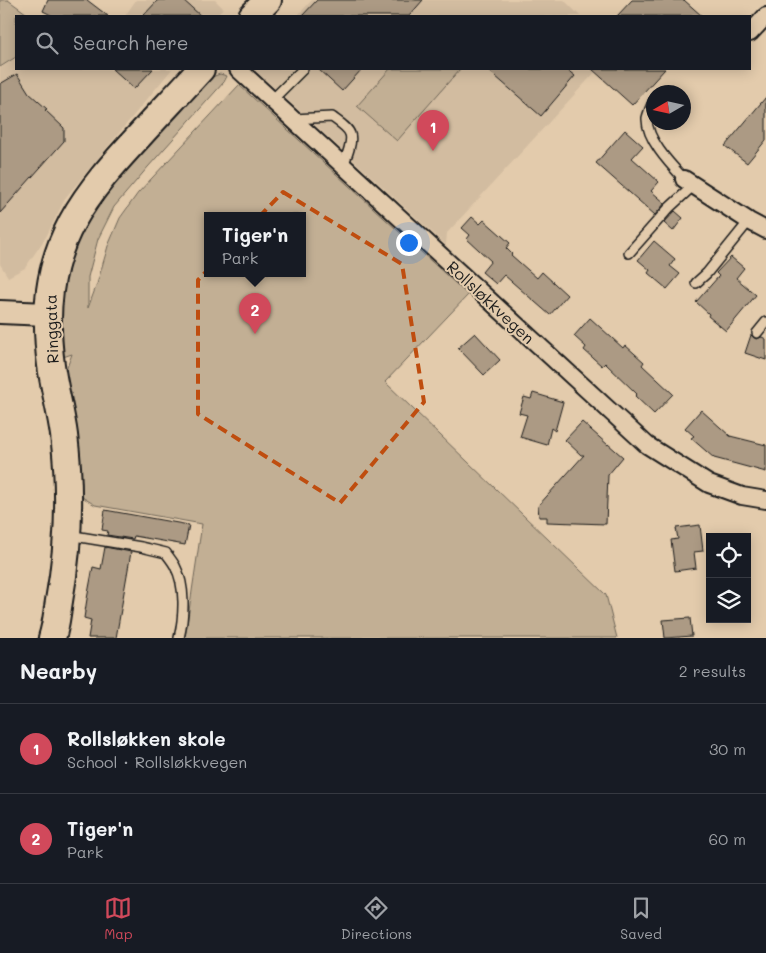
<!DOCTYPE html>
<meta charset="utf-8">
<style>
:root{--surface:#171b24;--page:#242831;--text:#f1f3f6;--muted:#9ea1a6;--line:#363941;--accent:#d1495b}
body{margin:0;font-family:Mali,sans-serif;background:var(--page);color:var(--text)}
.controls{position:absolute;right:15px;bottom:15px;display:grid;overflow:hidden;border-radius:0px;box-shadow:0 2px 12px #0003}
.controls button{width:45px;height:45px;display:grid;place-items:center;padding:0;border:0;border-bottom:1px solid var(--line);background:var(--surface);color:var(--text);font:25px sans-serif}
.compass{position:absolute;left:646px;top:85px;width:45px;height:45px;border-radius:50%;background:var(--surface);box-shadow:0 2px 12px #0003;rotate:261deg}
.you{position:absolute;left:408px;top:242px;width:18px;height:18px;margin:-12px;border:4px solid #fff;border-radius:50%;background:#1a73e8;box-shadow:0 0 0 8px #1a73e833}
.badge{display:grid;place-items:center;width:32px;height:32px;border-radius:50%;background:var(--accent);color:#fff;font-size:16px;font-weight:700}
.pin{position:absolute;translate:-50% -41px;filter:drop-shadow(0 1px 2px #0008)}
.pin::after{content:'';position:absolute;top:26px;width:18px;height:15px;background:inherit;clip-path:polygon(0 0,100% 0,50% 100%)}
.popup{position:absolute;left:204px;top:212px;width:102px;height:65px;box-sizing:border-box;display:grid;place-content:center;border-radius:0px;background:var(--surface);filter:drop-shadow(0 1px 4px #0005);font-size:16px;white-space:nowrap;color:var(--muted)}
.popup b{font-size:19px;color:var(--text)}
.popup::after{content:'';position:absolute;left:50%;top:100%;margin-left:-10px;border:10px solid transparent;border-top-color:var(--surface)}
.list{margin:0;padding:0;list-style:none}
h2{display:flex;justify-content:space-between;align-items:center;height:65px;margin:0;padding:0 20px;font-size:21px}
h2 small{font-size:16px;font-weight:400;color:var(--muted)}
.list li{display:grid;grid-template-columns:32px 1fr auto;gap:15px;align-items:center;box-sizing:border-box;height:90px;padding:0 20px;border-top:1px solid var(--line)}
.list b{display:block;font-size:19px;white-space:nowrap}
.list p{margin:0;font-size:16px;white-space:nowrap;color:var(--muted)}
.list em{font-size:16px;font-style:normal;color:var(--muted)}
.icon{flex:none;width:28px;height:28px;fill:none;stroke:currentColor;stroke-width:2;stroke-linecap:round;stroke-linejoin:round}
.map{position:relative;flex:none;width:766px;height:638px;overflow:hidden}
.search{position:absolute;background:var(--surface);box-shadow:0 2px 12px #0003;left:15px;right:15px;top:15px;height:55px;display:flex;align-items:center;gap:12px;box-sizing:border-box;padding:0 18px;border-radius:0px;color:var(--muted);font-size:19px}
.sheet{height:245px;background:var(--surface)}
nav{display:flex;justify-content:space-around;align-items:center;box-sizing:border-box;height:70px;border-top:1px solid var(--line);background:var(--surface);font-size:14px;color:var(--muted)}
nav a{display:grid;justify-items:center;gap:2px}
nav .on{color:var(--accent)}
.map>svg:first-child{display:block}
.built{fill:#d2bca0}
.green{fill:#c2af94;stroke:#6f6658;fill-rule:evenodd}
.building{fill:#ac9a84;stroke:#1c1c1c}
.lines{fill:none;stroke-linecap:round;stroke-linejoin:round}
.lane-casing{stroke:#1c1c1c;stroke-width:12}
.street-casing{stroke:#1c1c1c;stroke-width:20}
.secondary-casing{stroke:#1c1c1c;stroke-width:26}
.primary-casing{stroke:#1c1c1c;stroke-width:30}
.lane{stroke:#e3cbac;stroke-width:9}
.street{stroke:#e3cbac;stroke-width:16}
.secondary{stroke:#e3cbac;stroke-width:22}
.primary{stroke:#e3cbac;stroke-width:26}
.marked{fill:none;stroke:#bf4d0f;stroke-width:4;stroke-dasharray:10 6;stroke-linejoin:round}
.labels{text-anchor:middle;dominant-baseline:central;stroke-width:4;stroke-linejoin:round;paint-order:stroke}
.street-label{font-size:16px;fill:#1c1c1c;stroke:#e3cbac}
</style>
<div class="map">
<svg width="766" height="638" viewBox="0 0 766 638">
<rect width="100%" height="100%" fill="#e3cbac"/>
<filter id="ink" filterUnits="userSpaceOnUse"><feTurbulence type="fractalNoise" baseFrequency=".02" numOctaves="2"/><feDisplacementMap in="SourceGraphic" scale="10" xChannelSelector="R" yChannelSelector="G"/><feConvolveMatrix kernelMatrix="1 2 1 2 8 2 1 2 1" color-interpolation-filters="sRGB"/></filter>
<g filter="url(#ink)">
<!-- built -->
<path class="built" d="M 136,0 L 215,0 L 223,8 L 216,16 L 125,16 Z
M 312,0 L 564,0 L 580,16 L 297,16 Z
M 16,58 L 16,69 L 172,69 L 66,197 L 46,237 L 25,268 L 8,277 L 0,264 L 0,68 Z
M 254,69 L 598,69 L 447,233 L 446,245 Z"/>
<!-- green -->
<path class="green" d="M 0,0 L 8,0 L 30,16 L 16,16 L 16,57 L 0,67 Z
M 390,69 L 460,69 L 397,141 L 357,106 Z
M 220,74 L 227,76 L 224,82 L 148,167 L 114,207 L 98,239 L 88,277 L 88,308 L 97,284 L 108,246 L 120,218 L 138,193 L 239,85 L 468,295 L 385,382 L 606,595 L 617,638 L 185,638 L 202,524 L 95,505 L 82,497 L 65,373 L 72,354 L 60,358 L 58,311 L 63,276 L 75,241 L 91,209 L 178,111 L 212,77 ZM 208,215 L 302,215 L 302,273 L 208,273 Z"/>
<!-- building -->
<path class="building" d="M 48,0 L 87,0 L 108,16 L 53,16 L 43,11 Z
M 158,0 L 183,0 L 201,16 L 143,16 Z
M 317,0 L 423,0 L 409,16 L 302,16 Z
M 632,0 L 684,0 L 702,16 L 617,16 Z
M 112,69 L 153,69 L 134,89 Z
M 318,69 L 362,69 L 342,91 Z
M 487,69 L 566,69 L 575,76 L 541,116 Z
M 592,69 L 665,69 L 632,105 Z
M 17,74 L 29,93 L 47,109 L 45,110 L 64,128 L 64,141 L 0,213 L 0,84 Z
M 766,97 L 766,140 L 747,163 L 725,146 Z
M 625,130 L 643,146 L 632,158 L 659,182 L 651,191 L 665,203 L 655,215 L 596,163 Z
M 675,211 L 683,218 L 673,231 L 664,223 Z
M 472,217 L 480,224 L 484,220 L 510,243 L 506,248 L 512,254 L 511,255 L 537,278 L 542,272 L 567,295 L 550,315 L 504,275 L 496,284 L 482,272 L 491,261 L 467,239 L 470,235 L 462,228 Z
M 654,241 L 675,259 L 670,266 L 680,274 L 667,289 L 648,273 L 650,270 L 638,260 Z
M 731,257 L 744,268 L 736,278 L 756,295 L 726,331 L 708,316 L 709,314 L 696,302 L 719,276 L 716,273 Z
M 590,318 L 623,348 L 625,345 L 644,362 L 642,365 L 673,394 L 654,414 L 635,396 L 637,394 L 605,363 L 602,366 L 584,350 L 586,347 L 574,336 Z
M 475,333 L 500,360 L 484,375 L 458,348 Z
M 751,335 L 756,339 L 762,337 L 766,339 L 766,360 L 745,353 Z
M 533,393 L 563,402 L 555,431 L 551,428 L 547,445 L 520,437 L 527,415 L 519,413 L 524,397 L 531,399 Z
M 701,410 L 730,436 L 766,445 L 766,472 L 714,458 L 691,438 L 694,436 L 685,428 Z
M 582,422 L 608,445 L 608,444 L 623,457 L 608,475 L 606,524 L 547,522 L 547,517 L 539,517 L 538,506 L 584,455 L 581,455 L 565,440 Z
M 105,510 L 189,525 L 185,545 L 134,536 L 133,539 L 107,535 L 108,531 L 102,530 Z
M 700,525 L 703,551 L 694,552 L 696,568 L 675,571 L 671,540 L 678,539 L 676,528 Z
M 105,547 L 131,552 L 116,638 L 88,638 L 91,620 L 84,618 L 87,599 L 93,567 L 101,569 Z
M 690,618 L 692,636 L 665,638 L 663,620 Z"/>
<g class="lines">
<!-- lane casing -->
<g class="lane-casing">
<path id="lane" d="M 272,100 L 303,69
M 653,102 C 651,107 648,113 647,118 C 646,139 670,164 684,179
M 293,119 L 332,117 C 337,121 348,127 350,134 C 353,142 346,158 343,166
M 629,253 L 669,208 L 694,185
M 696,283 L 707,273 L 749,221
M 757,333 L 766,322
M 68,535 L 141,547 L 166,553 C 169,557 173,562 175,566 C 186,586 184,617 179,638"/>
</g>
<!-- street casing -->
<g class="street-casing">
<path id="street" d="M 750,33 L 766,16
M 238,69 L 647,445 L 709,484 L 742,496 L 766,500
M 684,179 L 749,221 L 766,230"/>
</g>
<!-- secondary casing -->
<g class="secondary-casing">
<path id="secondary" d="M 0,312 L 47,314"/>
</g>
<!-- primary casing -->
<g class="primary-casing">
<path id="primary" d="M 252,16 L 268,0
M 52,638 C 56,626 57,613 59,601 C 69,546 71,491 64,435 C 61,412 54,388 51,365 C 44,314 48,267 72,222 C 90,189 115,162 140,135 C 160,113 181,91 201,69"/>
</g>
<!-- lane -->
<use href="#lane" class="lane"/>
<!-- street -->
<use href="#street" class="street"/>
<!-- secondary -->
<use href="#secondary" class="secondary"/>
<!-- primary -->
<use href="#primary" class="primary"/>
</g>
</g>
<!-- marked area -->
<path class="marked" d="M 283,192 L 402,264 L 424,402 L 340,503 L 198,414 L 198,280 Z"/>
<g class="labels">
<!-- street labels -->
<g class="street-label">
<text transform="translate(491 302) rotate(43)">Rollsløkkvegen</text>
<text transform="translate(51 329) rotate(-92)">Ringgata</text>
</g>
</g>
</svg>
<div class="controls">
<button><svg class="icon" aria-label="locate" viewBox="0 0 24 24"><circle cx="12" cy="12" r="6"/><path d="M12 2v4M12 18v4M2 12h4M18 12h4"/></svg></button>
<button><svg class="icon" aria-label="layers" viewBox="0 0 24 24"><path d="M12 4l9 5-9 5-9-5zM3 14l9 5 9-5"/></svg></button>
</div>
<svg class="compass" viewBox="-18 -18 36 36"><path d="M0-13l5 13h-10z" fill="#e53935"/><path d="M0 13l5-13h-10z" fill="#9ea1a6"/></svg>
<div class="you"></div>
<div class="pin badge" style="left:433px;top:151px">1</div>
<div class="pin badge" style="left:255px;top:334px">2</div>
<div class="popup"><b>Tiger'n</b>Park</div>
<div class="search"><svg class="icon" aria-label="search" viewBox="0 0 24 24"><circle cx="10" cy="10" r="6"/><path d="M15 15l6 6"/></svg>Search here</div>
</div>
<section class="sheet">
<h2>Nearby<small>2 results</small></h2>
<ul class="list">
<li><span class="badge">1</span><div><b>Rollsløkken skole</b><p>School · Rollsløkkvegen</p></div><em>30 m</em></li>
<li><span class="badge">2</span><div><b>Tiger'n</b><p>Park</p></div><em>60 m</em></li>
</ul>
</section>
<nav>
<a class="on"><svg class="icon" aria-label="map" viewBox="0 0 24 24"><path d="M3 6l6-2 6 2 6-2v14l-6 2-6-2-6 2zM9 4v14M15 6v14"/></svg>Map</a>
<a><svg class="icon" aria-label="directions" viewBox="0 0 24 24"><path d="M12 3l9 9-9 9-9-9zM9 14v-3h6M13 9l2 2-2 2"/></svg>Directions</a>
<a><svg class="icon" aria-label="saved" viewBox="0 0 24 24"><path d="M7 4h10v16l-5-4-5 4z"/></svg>Saved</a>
</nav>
